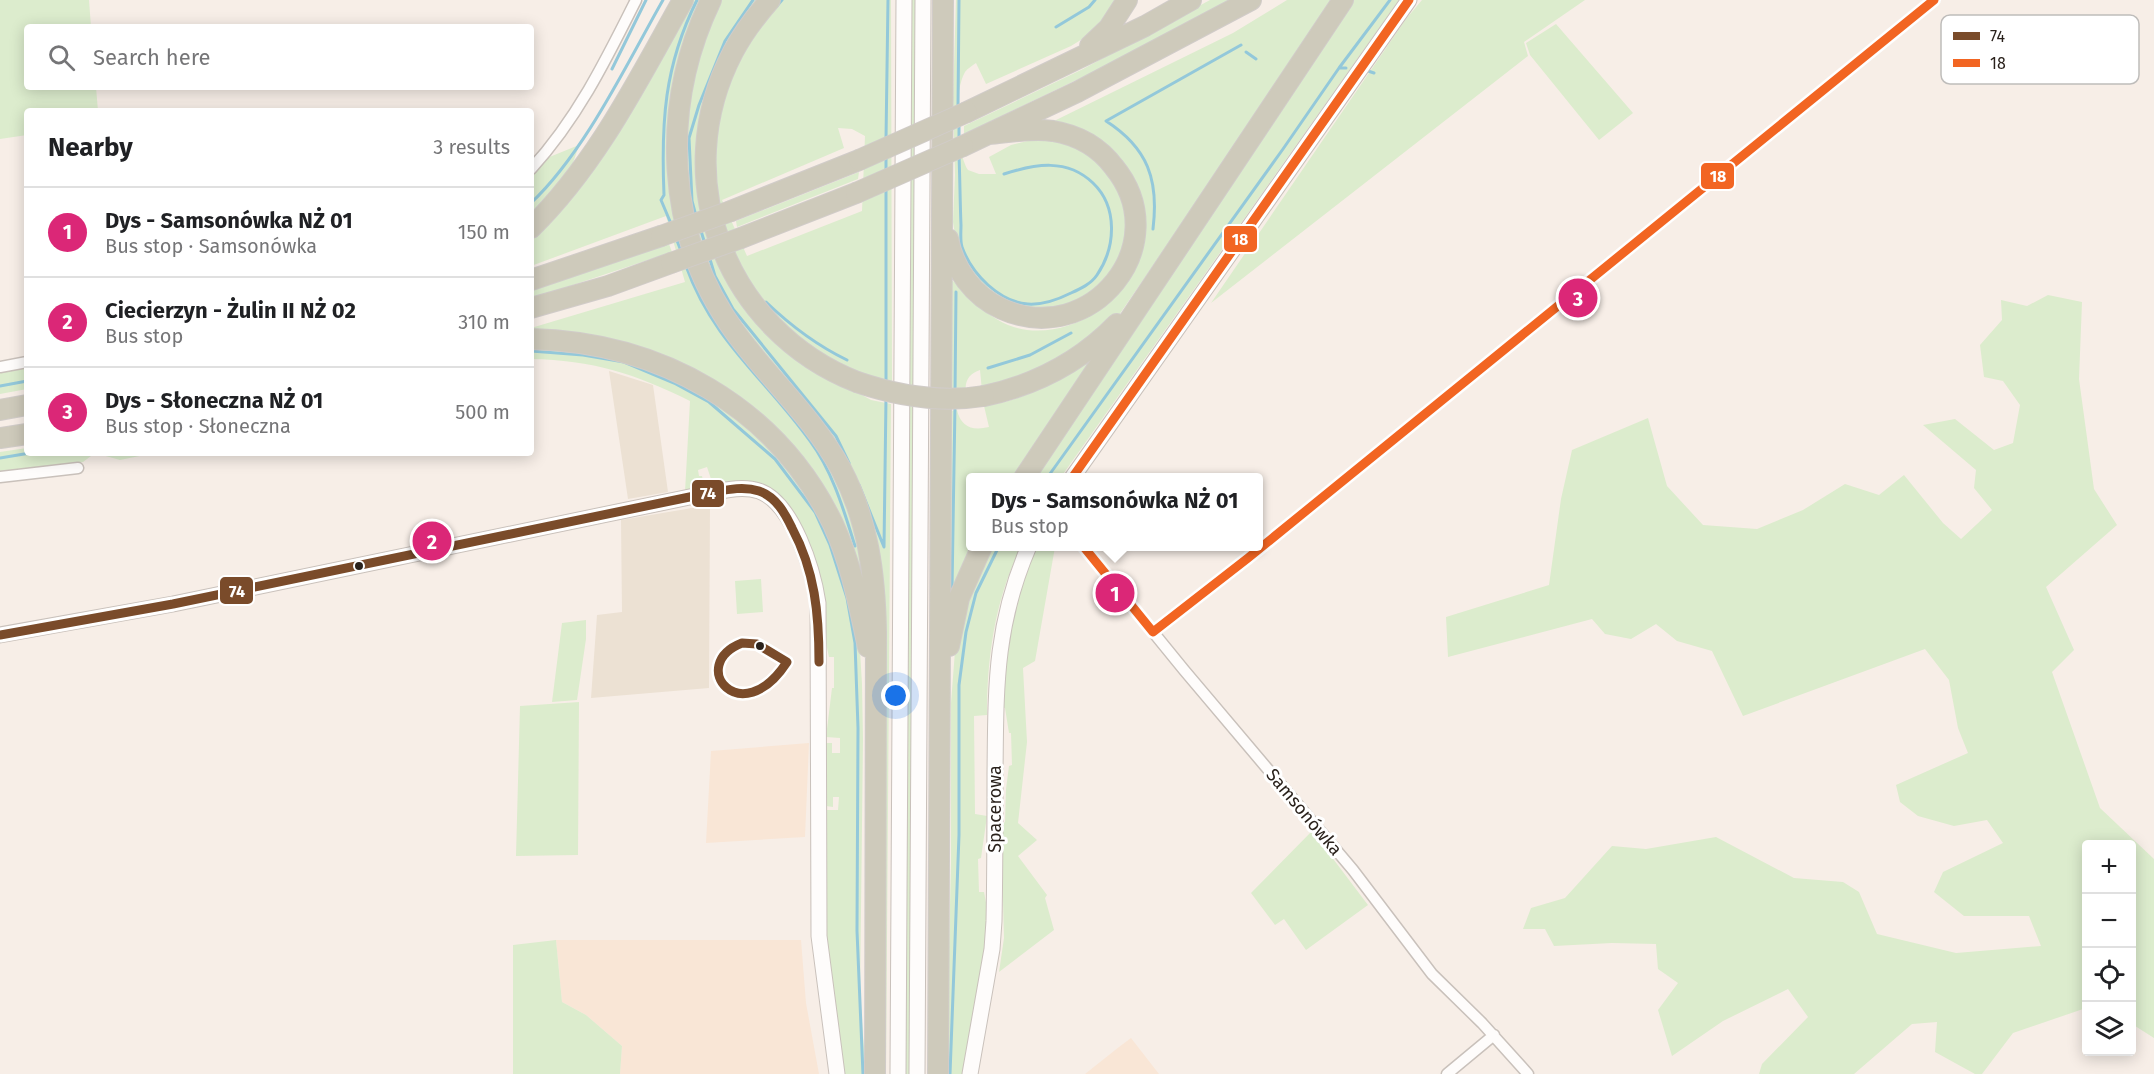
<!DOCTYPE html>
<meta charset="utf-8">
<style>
:root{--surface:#fff;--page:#f6f6f6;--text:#202124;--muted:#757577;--line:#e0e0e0;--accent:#db2777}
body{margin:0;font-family:"Fira Sans",sans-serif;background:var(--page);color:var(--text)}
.controls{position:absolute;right:18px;bottom:18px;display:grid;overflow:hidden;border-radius:6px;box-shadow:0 3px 15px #0003}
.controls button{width:54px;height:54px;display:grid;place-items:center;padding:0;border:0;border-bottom:2px solid var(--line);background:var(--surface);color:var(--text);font:30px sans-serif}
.you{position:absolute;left:896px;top:696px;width:21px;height:21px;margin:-15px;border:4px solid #fff;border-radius:50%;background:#1a73e8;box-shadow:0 0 0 9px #1a73e833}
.badge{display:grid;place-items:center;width:39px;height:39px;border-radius:50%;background:var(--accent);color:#fff;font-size:20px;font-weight:700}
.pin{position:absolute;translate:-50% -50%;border:3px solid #fff;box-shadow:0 2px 6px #0006}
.popup{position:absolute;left:966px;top:473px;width:297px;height:78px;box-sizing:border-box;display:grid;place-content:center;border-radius:6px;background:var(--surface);filter:drop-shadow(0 2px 4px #0005);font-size:20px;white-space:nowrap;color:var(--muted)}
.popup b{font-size:22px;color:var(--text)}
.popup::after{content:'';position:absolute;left:50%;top:100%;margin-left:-12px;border:12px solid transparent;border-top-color:var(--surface)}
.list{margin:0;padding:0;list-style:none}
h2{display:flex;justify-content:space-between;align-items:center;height:78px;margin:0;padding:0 24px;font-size:26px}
h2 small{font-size:20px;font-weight:400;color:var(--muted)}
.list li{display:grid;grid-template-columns:39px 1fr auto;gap:18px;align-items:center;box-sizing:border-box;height:90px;padding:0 24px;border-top:2px solid var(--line)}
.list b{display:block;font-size:22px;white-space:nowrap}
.list p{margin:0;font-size:20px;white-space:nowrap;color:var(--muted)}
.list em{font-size:20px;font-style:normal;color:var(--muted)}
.icon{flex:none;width:33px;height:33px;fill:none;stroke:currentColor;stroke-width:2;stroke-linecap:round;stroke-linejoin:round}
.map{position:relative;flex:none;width:2154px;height:1074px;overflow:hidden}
.search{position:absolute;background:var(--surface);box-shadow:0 3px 15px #0003;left:24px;top:24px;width:510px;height:66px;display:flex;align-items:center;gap:15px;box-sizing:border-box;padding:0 21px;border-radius:6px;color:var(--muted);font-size:22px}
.panel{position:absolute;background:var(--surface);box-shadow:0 3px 15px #0003;left:24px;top:108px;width:510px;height:348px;border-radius:6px}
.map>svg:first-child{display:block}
.commercial{fill:#ece1d3}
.built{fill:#f9e6d6}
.green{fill:#dceccd;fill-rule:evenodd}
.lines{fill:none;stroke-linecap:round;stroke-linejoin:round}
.stream{stroke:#93c8da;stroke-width:3}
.street-casing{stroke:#c9c1bb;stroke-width:13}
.secondary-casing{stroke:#c9c1bb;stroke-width:17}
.highway-casing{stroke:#d1ccc9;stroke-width:22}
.street{stroke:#fefcfb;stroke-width:10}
.secondary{stroke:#fefcfb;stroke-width:15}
.highway{stroke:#cecabb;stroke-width:20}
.highway-bridge-casing{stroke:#d1ccc9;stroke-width:22;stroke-linecap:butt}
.highway-bridge{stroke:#cecabb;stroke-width:20}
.bus-1-casing{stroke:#fff;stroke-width:14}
.bus-2-casing{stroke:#fff;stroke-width:14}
.bus-1{stroke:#7a4b2a;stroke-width:9}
.bus-2{stroke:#f26522;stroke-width:9}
.bus-dot{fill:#2a221c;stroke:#fff;stroke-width:2}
.labels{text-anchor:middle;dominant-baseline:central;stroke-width:6;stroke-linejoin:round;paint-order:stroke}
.street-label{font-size:18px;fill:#2a221c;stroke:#fff}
.key{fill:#fff;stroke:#bfbdbb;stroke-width:1.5}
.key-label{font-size:16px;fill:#2a221c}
.line-badge{stroke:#fff;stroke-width:2}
.badge-label{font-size:16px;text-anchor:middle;font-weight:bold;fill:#fff}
</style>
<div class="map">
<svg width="2154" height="1074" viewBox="0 0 2154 1074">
<rect width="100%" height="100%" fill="#f7eee7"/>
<!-- commercial -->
<path class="commercial" d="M 609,371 L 653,385 L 668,492 L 628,499 Z
M 710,505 L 709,688 L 591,698 L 597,615 L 622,612 L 621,520 Z"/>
<!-- built -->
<path class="built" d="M 809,743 L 805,837 L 706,843 L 711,751 Z
M 556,940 L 801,940 L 806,1003 L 819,1074 L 620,1074 L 622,1046 L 586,1015 L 562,1002 Z
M 1131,1038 L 1159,1074 L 1085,1074 L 1119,1047 Z"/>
<!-- green -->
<path class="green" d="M 0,0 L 89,0 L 91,27 L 27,27 L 27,87 L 96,87 L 98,111 L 27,111 L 27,135 L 0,139 Z
M 690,0 L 702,0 L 692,21 L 674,78 L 671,105 L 686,257 L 695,284 L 719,326 L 748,365 L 814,437 L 842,488 L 855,523 L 870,615 L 840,528 L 717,385 L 531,331 L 531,328 L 685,282 L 666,216 L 531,266 L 531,237 Z
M 722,0 L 762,0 L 702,126 L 729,277 L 855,391 L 871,400 L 891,404 L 886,1074 L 881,1074 L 868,517 L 732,318 L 709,273 L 687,197 L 687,95 L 702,41 Z
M 780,0 L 891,0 L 892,387 L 837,367 L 767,312 L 735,261 L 715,201 L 712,168 L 721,95 L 755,29 ZM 838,128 L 852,129 L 865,136 L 862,211 L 747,256 L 722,200 L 844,148 Z
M 911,0 L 916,0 L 910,1074 L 904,1074 Z
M 956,0 L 1119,0 L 1097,30 L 1071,46 L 986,84 L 976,63 C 972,66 968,68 965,72 C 953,92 956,151 968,170 L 979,174 L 996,174 L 989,157 L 1011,145 L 1036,139 L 1054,140 L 1069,143 L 1092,154 L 1117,183 L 1128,217 L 1120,259 L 1097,290 L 1057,310 L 1012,307 L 976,284 L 958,254 L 953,222 L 955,175 L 953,99 Z
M 1210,0 L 1232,0 L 1091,73 L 964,134 L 964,126 L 1083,69 Z
M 1287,0 L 1336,0 L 1119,315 L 1054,368 L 982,391 L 980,370 C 970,373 964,381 966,392 L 948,392 L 950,280 C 958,282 961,290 967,295 C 979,307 992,318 1008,325 C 1056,344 1117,312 1133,265 C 1135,258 1134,249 1134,242 C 1134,224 1134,205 1135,187 L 1052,122 L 1233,33 Z
M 1353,0 L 1399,0 L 1061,477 L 1033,478 Z
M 1422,0 L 1585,0 L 1524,42 L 1528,56 L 1211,303 L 1406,19 Z
M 1556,24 L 1633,113 L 1599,140 L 1530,55 L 1526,43 Z
M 579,145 L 568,178 L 531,219 L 531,176 L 547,158 Z
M 859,172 L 858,179 L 737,227 L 736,221 Z
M 669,244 L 672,252 L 531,299 L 531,291 Z
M 2048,295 L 2082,302 L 2079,379 L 2094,489 L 2117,525 L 2046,587 L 2074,650 L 2052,672 L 2100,808 L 2154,859 L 2154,1038 L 2132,1024 L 2132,844 L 2086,844 L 2086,1008 L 2013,1033 L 1982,1074 L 1975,1074 L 1935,1052 L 1937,1022 L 1912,1024 L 1854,1074 L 1759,1074 L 1762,1064 L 1808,1017 L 1788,989 L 1723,1021 L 1672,1056 L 1658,1010 L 1678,983 L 1658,969 L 1656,944 L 1612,943 L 1554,946 L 1545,929 L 1523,929 L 1531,908 L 1565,898 L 1612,846 L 1646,849 L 1716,837 L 1794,878 L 1843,882 L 1859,892 L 1877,934 L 1956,953 L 2041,946 L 2029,916 L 1964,916 L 1934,892 L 1943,872 L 2003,843 L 1987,820 L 1954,826 L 1918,816 L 1900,802 L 1896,785 L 1968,753 L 1958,728 L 1949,680 L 1925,649 L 1743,716 L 1712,651 L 1677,641 L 1656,624 L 1631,639 L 1605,634 L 1592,619 L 1448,657 L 1446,617 L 1549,585 L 1561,499 L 1572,450 L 1648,418 L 1667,486 L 1703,525 L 1757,529 L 1803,510 L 1845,484 L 1879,495 L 1904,475 L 1943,523 L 1961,539 L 1992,510 L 1974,488 L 1976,470 L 1923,425 L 1955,419 L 1994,450 L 2013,443 L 2020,405 L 2003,381 L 1984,377 L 1980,345 L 2002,320 L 2001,300 L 2027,306 Z
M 531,344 L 589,347 L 687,381 L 762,437 L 805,492 L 841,559 L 860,651 L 862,684 L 863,739 L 860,996 L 866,1074 L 844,1074 L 827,949 L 826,810 L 838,810 L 839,797 L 833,797 L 833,807 L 826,806 L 826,743 L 832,743 L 832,753 L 840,753 L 840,738 L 826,737 L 832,688 L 834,688 L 834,657 L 829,657 L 802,532 L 787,503 L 774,491 L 754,482 L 713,485 L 707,467 L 698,470 L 699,476 L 702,476 L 704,486 L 700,489 L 685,492 L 690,401 C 636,374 592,360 531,359 Z
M 1100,351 L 1019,477 L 971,478 L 971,546 L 975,547 L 948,613 L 950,411 L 957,410 C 961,427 972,431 989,427 L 984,406 C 1028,400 1066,378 1100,351 Z
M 27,368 L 27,389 L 0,394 L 0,373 Z
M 27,448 L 27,453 L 154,453 L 120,460 L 95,453 L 83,462 L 0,472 L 0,452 Z
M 990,547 L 1021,547 C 995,599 987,657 987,715 L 974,716 L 975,814 L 987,816 L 981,858 L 978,859 L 979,892 L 984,892 L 988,913 L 988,934 L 964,1061 L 964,1074 L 946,1074 L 951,863 L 951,703 L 957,625 Z
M 1036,547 L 1055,547 L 1035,661 L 1023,668 L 1027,742 L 1018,823 L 1037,840 L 1018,856 L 1047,895 L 1045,898 L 1054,930 L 999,972 L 1004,938 L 1001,825 L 1005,822 L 1006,789 L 1009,766 L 1012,765 L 1011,733 L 1009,733 L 1005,708 L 999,707 L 1013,606 Z
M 761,579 L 763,612 L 737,614 L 735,581 Z
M 586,620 L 586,639 L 577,700 L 552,702 L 562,623 Z
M 579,702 L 578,855 L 516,856 L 520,706 Z
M 1312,831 L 1368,905 L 1306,950 L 1284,919 L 1275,925 L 1251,893 Z
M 556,940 L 562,1002 L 586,1015 L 622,1046 L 620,1074 L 513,1074 L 513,945 Z"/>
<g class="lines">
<!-- stream -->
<path class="stream" d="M 776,7 L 782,0
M 1056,27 L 1089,7 L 1095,0
M 1246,52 L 1256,59
M 1339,68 L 1346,68
M 612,69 L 646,0
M 1368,71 L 1374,73
M 958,108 L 959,0
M 959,123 L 959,141
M 886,139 L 888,0
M 959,156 C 960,179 960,202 961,225 C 961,232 960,241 962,247 C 967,261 977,275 988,285 C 1015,309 1039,309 1071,293 C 1080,289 1091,284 1097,275 C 1116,247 1118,207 1093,183 C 1067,158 1035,164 1004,174
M 886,172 L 886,155
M 886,188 L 886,382
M 531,203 C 585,152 626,65 663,0
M 696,216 L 692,201 L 689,138 L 699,105 L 725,41 L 753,0
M 672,226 L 661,200 L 664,195 C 661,123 664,66 697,0
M 1153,229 C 1159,180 1148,148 1106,121 L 1241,45
M 701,231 L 705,244
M 676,238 L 681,251
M 709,256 L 715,276 L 733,309 L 836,436 L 849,463
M 686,266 C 713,342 766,379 810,441 C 833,472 844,511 855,546
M 766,302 C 791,326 816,345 847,360
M 531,351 L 583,355 L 624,362 L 674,383 L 709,402 L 775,459 L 815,512 L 830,545 L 847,598 L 855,643 L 858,728 L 857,931 L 863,1074
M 988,368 L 1030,355 L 1071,333
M 0,386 L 27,381
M 955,393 L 956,292
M 0,458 L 30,453
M 1047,478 L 1283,149 L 1339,68 L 1390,0
M 859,485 L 884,547 L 886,398
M 952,589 L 955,405
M 950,1074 L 959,835 L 959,685 L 966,632 L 976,593 L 999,546"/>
<!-- street casing -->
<g class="street-casing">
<path id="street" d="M 531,169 C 577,119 606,60 636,0
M 0,367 L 27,362
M 0,477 L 78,468
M 1083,546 L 1184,670 L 1353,870 L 1432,974 L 1482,1023 L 1528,1074
M 1153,632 L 1248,558 L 1934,0
M 1447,1074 L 1494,1035"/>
</g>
<!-- secondary casing -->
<g class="secondary-casing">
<path id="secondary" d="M 1072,478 L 1409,0
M 0,635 L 173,604 L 704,494 C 721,491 742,485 759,491 C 793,503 813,570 818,603 L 819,936 L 837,1074
M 898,1074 L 904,0
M 917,1074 L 923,0
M 970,1074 L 992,949 L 994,921 C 995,872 995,824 995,775 C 996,690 994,627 1029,546"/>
</g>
<!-- highway casing -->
<g class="highway-casing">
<path id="highway" d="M 711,0 C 660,106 665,236 735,332 C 769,379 813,417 841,469 C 868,520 875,574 876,632 L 875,1074
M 770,0 C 756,16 743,33 733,52 C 667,178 725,330 857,382
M 1090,46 L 1109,28 L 1127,0
M 967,112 L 1145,26 L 1191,0
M 963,146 L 1077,92 L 1251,0
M 731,211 L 859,160
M 531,228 C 597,163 638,80 683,0
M 741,238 L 856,193
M 948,239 C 954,269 973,296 1002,309 C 1091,349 1177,244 1114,167 C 1099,147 1077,135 1053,131 C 1032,128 1010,132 989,134
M 531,280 L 661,236
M 531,308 L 608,286 L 671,263
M 531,339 C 659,342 776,406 833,524 C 851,563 859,605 868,647
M 984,396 C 1036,385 1080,362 1117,324
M 0,410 L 27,405
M 0,438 L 27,434
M 1024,478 L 1343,0
M 949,646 L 959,598 L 982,546
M 938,1074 L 943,0"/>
</g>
<!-- street -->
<use href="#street" class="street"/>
<!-- secondary -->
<use href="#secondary" class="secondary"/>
<!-- highway -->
<use href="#highway" class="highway"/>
<!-- highway-bridge casing -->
<g class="highway-bridge-casing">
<path id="highway-bridge" d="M 859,160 L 967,112
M 856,193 L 963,146
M 661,236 L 731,211
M 671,263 L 741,238
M 857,382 C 898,396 940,403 984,396"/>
</g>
<!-- highway-bridge -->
<use href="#highway-bridge" class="highway-bridge"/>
<!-- bus-1 casing -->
<g class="bus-1-casing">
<path id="bus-1" d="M 0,635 L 173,604 L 704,494 C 722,491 741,485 759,491 C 776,497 785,513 792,528 C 815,571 819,614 819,662
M 742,643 L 757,644 L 787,662 C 741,733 686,665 742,643 Z"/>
</g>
<!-- bus-2 casing -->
<g class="bus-2-casing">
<path id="bus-2" d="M 1072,478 L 1409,0
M 1083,546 L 1153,632 L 1248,558 L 1934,0"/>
</g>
<!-- bus-1 -->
<use href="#bus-1" class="bus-1"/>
<!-- bus-2 -->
<use href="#bus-2" class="bus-2"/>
</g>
<!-- markers -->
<g class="bus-dot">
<circle cx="359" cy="566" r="5"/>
<circle cx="760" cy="646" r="5"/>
</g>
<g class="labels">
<!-- street labels -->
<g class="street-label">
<text transform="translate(995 809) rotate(-90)">Spacerowa</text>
<text transform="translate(1304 812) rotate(50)">Samsonówka</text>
</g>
</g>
<!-- legend -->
<rect x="1941" y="15" width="198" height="69" rx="9" class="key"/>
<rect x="1953" y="32" width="27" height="8" fill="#7a4b2a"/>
<rect x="1953" y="59" width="27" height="8" fill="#f26522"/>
<g class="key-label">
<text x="1990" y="42">74</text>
<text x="1990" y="69">18</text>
</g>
<g class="line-badge">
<rect x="1700" y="162" width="35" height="28" rx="6" fill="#f26522"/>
<rect x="1223" y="225" width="35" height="28" rx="6" fill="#f26522"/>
<rect x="691" y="479" width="34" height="29" rx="6" fill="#7a4b2a"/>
<rect x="219" y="576" width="35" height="29" rx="6" fill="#7a4b2a"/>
</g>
<g class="badge-label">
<text x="1718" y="182">18</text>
<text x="1240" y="245">18</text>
<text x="708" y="499">74</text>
<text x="237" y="597">74</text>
</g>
</svg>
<div class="controls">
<button>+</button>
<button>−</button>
<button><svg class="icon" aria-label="locate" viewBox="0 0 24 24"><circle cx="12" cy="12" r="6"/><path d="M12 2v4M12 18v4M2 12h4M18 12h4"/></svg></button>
<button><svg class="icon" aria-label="layers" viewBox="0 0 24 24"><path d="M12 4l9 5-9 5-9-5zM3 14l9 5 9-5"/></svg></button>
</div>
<div class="you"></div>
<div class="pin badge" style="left:1115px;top:593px">1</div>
<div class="popup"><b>Dys - Samsonówka NŻ 01</b>Bus stop</div>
<div class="pin badge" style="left:432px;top:541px">2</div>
<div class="pin badge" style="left:1578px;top:298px">3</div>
<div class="search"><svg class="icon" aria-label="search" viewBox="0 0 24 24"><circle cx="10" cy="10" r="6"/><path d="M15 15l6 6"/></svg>Search here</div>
<section class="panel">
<h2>Nearby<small>3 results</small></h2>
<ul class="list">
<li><span class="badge">1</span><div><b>Dys - Samsonówka NŻ 01</b><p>Bus stop · Samsonówka</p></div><em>150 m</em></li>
<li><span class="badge">2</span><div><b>Ciecierzyn - Żulin II NŻ 02</b><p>Bus stop</p></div><em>310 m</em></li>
<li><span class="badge">3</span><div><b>Dys - Słoneczna NŻ 01</b><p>Bus stop · Słoneczna</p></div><em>500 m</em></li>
</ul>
</section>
</div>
